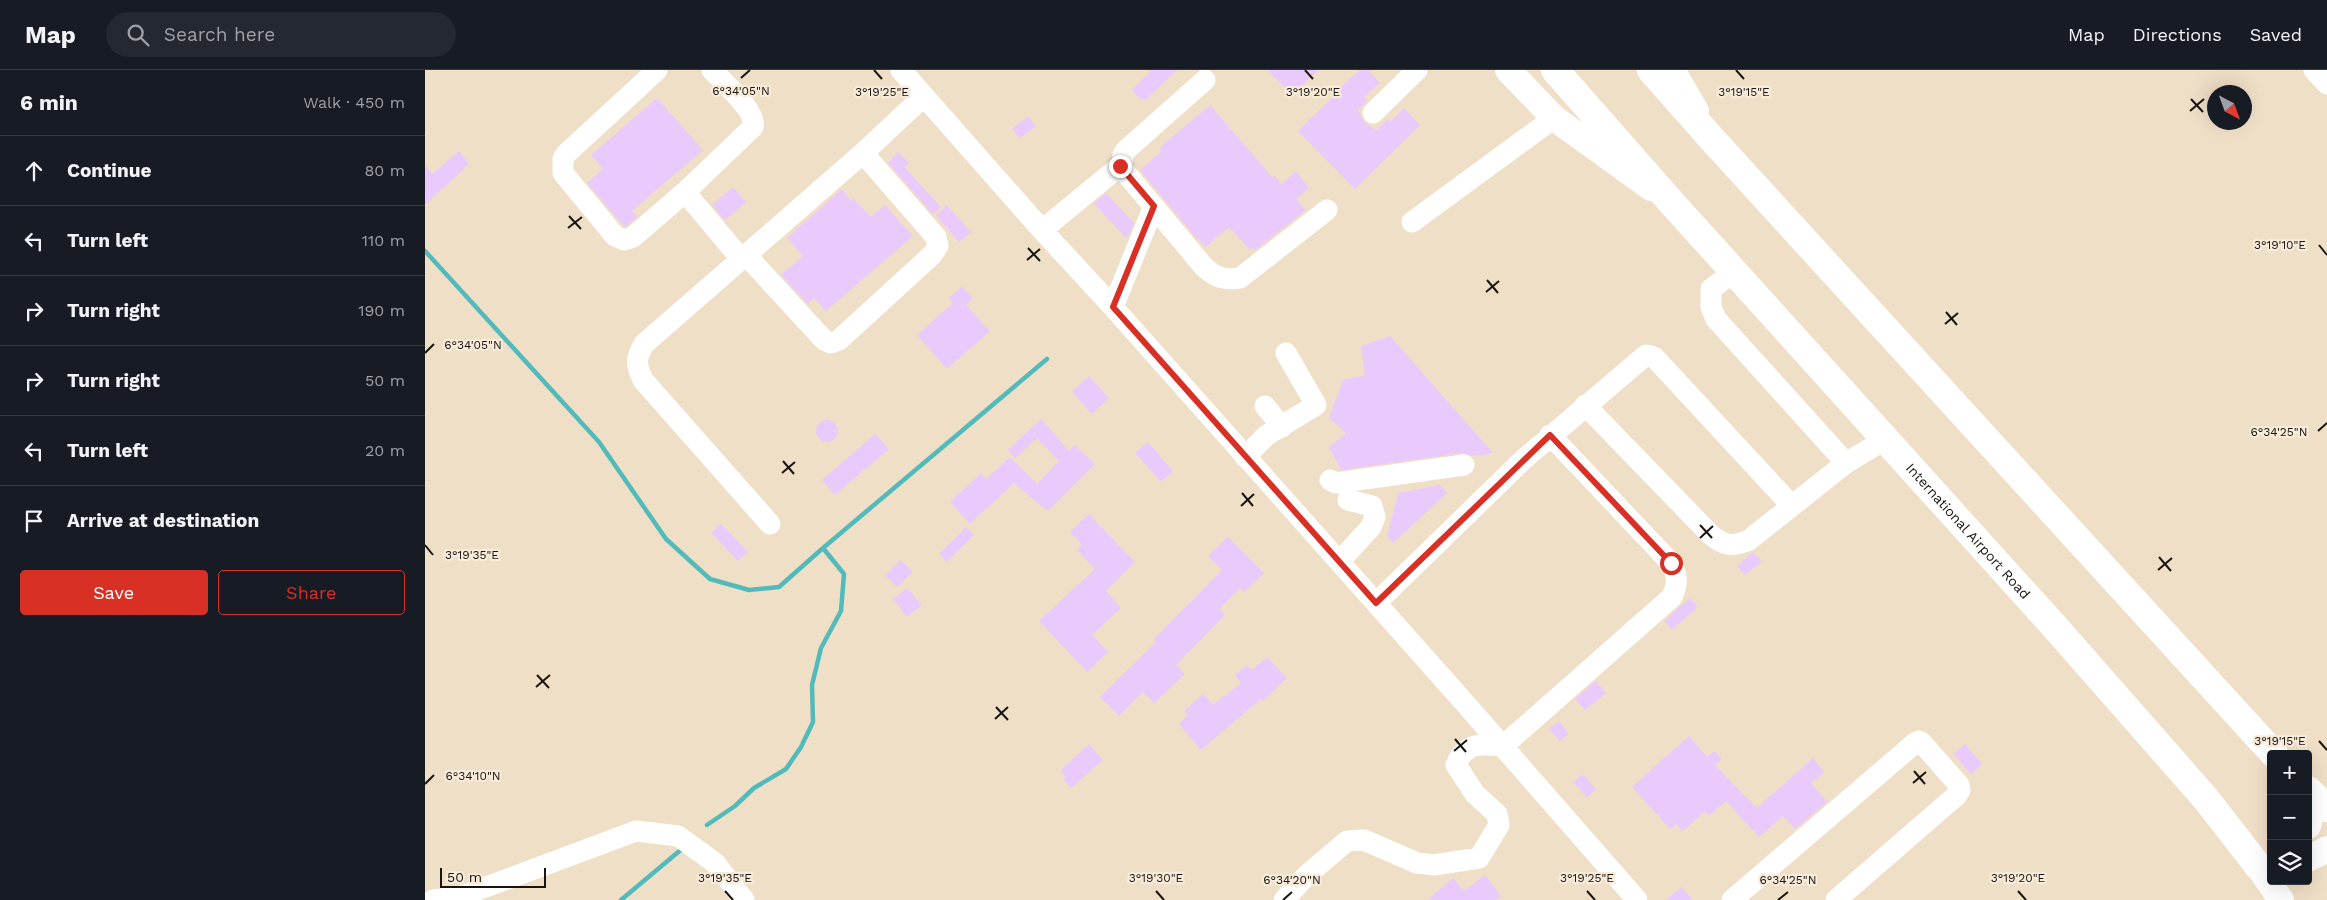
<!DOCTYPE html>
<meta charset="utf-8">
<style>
:root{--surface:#171b24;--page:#242831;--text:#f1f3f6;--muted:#9ea1a6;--line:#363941;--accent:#d93025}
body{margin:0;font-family:"Work Sans",sans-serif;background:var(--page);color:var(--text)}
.controls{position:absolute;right:15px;bottom:15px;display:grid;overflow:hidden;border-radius:5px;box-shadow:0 5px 20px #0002}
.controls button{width:45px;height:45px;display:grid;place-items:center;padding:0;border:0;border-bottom:1px solid var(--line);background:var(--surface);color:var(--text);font:25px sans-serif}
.compass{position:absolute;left:1782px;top:15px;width:45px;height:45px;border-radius:50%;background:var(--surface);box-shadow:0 5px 20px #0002;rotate:139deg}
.scale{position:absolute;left:15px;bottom:12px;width:106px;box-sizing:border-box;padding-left:5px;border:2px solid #19140e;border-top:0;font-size:14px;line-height:18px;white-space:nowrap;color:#19140e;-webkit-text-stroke:4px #f8ebda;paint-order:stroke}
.stop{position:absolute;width:15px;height:15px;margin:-11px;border:4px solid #d93025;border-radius:50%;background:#fff}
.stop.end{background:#d93025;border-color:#fff;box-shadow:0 1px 5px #0008}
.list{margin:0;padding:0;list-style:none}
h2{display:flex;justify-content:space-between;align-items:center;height:65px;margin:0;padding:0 20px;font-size:21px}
h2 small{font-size:16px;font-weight:400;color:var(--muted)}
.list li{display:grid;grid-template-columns:32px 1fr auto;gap:15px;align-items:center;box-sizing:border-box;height:70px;padding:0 20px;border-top:1px solid var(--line)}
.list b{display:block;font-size:19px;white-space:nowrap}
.list em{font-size:16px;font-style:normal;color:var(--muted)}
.actions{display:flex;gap:10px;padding:15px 20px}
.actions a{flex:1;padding:11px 0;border:1px solid var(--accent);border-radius:5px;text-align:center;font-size:18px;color:var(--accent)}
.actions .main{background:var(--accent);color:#fff}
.icon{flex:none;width:28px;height:28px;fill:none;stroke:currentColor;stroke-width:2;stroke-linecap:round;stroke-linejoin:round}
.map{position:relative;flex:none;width:1902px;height:830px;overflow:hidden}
header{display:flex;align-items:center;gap:30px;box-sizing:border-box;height:70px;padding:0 25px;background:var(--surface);border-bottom:1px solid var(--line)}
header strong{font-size:24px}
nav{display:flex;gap:28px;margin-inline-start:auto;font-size:18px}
.search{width:350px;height:45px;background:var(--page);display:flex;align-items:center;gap:12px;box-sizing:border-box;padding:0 18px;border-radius:28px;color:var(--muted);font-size:19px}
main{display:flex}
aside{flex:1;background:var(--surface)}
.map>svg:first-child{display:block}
.built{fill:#f0dfc7;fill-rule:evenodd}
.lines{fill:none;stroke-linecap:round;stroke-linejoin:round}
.stream{stroke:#52baba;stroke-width:4.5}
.building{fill:#eac9fc}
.minor{stroke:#fff;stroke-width:21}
.major{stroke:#fff;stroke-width:26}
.highway{stroke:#fff;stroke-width:28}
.route{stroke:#d93025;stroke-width:6}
.ticks{fill:none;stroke:#19140e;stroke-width:2}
.labels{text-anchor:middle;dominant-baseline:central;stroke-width:4.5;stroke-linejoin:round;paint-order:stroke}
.street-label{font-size:14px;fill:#19140e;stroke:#f8ebda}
.ticks-label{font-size:12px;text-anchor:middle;fill:#19140e;stroke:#f8ebda;stroke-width:4.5;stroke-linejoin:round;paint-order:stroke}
</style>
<header>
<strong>Map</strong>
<div class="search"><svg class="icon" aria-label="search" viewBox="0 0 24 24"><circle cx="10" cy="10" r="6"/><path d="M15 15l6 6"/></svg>Search here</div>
<nav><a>Map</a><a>Directions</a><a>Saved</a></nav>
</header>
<main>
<aside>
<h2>6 min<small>Walk · 450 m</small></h2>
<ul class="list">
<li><svg class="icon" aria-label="ahead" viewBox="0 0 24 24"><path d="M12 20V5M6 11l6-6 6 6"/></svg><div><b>Continue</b></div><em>80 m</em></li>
<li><svg class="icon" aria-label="left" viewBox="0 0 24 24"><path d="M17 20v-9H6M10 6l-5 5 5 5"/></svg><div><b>Turn left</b></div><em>110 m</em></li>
<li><svg class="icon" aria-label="right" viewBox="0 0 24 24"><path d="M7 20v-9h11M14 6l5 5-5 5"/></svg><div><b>Turn right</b></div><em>190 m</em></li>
<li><svg class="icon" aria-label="right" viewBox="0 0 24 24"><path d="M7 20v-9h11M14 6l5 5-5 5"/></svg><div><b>Turn right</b></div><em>50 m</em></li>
<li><svg class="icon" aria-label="left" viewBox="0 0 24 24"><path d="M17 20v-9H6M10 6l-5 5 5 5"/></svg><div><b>Turn left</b></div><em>20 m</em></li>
<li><svg class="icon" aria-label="arrive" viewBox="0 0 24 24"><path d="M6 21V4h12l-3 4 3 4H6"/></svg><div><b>Arrive at destination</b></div></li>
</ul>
<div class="actions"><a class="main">Save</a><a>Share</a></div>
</aside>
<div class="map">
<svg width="1902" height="830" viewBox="0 0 1902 830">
<rect width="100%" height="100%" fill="#f8ebda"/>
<!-- built -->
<path class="built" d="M 0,0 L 1902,0 L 1902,830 L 0,830 ZM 1790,22 L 1820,22 L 1820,52 L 1790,52 ZM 1846,684 L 1883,684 L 1883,811 L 1846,811 Z"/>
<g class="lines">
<!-- stream -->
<path class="stream" d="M 0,181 L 174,372 L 241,469 L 285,509 L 324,520 L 354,517 L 398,478 L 622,289
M 282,755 L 310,736 L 329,718 L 361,699 L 376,677 L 388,652 L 387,615 L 396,578 L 416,541 L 419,504 L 398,478
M 196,830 L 258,778"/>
</g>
<!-- building -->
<path class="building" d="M 727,0 L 752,0 L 721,30 L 719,28 L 716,30 L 707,20 Z
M 843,0 L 894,0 L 866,25 Z
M 935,0 L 943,0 L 955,13 L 939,27 L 942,31 L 933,40 L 939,52 L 951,60 L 963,49 L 965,52 L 979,38 L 995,55 L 930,119 L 873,61 L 911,24 L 910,22 Z
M 232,28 L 278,80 L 207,141 L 212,147 L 200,157 L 162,113 L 178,99 L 166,85 Z
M 785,35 L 848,108 L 850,106 L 857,114 L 871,101 L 884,118 L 871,129 L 881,140 L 830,180 L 828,177 L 825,180 L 804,157 L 781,177 L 773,168 L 772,169 L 715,100 L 737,81 L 734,78 Z
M 603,46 L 611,56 L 595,68 L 587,59 Z
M 34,81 L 44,94 L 0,135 L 0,95 L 7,104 Z
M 473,82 L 484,93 L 480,98 L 516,137 L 508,144 L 463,93 Z
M 308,117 L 321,132 L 300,150 L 287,135 Z
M 417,119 L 426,131 L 429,129 L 446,147 L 460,135 L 488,166 L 401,241 L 389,228 L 383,234 L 356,205 L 378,186 L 362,168 Z
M 681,123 L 709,153 L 702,169 L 669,134 Z
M 522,135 L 546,162 L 534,172 L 511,145 Z
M 537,216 L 548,228 L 541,235 L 565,261 L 522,299 L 492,265 L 528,233 L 524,228 Z
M 965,266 L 1068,383 L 1047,386 L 1037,383 L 916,400 L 904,377 L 921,363 L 904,348 L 918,310 L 940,305 L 936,276 Z
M 664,306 L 684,328 L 667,344 L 647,322 Z
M 616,349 L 644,381 L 650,375 L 670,394 L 623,441 L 589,413 L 545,454 L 525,432 L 556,403 L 561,409 L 585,387 L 612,414 L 634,391 L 612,368 L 590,388 L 583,380 Z
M391 361a11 11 0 1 1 22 0a11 11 0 1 1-22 0Z
M 450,364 L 464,379 L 410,425 L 397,410 Z
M 723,372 L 748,401 L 736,412 L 710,383 Z
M 1015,415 L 1022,423 L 968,473 L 962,466 L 973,423 Z
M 664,444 L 710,492 L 681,521 L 696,538 L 667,565 L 683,582 L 662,602 L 614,551 L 670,499 L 652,480 L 657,475 L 645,462 Z
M 296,454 L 323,482 L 313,491 L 286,463 Z
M 541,457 L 549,465 L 522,492 L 514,484 Z
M 803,467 L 839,503 L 819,522 L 815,518 L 794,539 L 800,545 L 751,595 L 760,604 L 729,633 L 718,622 L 694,646 L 675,627 L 731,572 L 728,570 L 797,500 L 783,486 Z
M 1328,482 L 1337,491 L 1320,505 L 1312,496 Z
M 476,490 L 488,502 L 472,517 L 460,505 Z
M 482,518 L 497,535 L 482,547 L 468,529 Z
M 1265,528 L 1273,537 L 1247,560 L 1239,551 Z
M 842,587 L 862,608 L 838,631 L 836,629 L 776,680 L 754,654 L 763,645 L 759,641 L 778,624 L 788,635 L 816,613 L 810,605 L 822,595 L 827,600 Z
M 1171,611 L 1181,623 L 1160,640 L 1150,629 Z
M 1134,651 L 1144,664 L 1135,671 L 1124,659 Z
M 1264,666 L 1282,687 L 1289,681 L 1297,689 L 1290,695 L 1332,738 L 1388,688 L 1399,702 L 1386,713 L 1402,732 L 1370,759 L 1358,746 L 1334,767 L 1301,731 L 1284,746 L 1280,741 L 1258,761 L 1251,754 L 1245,759 L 1207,717 Z
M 664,674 L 678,690 L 646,718 L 638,709 L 641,707 L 635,701 Z
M 1540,674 L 1557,694 L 1546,704 L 1528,684 Z
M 1158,704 L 1171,719 L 1162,727 L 1148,712 Z
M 1060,805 L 1076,826 L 1070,830 L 1002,830 L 1028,808 L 1039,821 Z
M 1256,817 L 1268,830 L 1241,830 Z"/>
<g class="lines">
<!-- minor -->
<path class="minor" d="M 232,0 L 141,84 L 138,89 L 138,103 L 190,166 L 199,170 L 208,167 L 260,122 L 316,189
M 476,0 L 617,160 L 688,237 L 1038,631 L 1212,830
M 1889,0 L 1902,14
M 780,10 L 701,80 L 698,85 L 697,95 L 695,96 L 779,197 C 791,208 799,210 815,208 L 902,140
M 948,43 L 992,0
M 260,122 L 328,57 C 332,41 298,12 287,0
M 987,152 L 1129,48
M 617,160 L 695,96
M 321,185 L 399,270 L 406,273 L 414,270 L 507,185 L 513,176 L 511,167 L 438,83
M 1309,202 L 1286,219 L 1286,237 L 1291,249 L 1421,393
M 688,237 L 729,136
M 1160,335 L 1284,463 C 1297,475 1307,478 1324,470 L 1421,393 L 1461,369
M 840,336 L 857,357
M 820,387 L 842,365 L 891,335 L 861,283
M 905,410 L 911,413 L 1039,395
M 345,454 L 218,310 C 211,295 210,289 219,274 L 438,83 L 498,27
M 914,492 L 946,457 L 950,447 L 947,436 L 923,430
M 951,533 L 1099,389 L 1221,285 L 1229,287 L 1367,436
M 8,830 L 33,827 L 80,810 L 211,761 L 253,766 L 290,793 L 319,830
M 859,830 L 882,805 L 922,771 L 939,770 L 992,793 L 1009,795 L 1054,788 L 1074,755 L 1072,744 L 1050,724 L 1031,695 C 1040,672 1056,674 1078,676 L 1247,527 C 1253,513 1253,506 1246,493 L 1125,365
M 1307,830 L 1490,673 L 1494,671 L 1497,673 L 1534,715 L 1535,720 L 1532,725 L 1411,830"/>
<!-- major -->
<path class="major" d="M 1083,0 L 1129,48 L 1226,118
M 1247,0 L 1271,41
M 1883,756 L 1886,743 L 1895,732
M 1883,789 L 1902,779
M 1833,796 L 1856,830"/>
<!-- highway -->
<g class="highway">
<path id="s1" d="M 1130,0 L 1246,132 L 1630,557 L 1781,729 L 1833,796"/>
<path d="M 1226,0 L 1286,68 L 1849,684"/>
<path d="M 1883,720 L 1902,738"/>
</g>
</g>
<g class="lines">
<!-- route -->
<path class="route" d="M 695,96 L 729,136 L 688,237 L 951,533 L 1125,365 L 1246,493"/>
</g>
<!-- ticks -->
<path class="ticks" d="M 449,0 L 457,9M 880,0 L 888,9M 1311,0 L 1319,9M 316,8 L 325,0M 1766,29 L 1778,42M 1765,41 L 1779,29M 144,146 L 156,159M 143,158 L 157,147M 1894,175 L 1902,185M 603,178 L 615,191M 602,190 L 615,179M 1062,210 L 1073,223M 1061,222 L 1074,211M 1521,242 L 1532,255M 1520,254 L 1533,243M 0,283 L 9,274M 1893,361 L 1902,353M 358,391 L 369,404M 357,403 L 370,392M 817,423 L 828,436M 816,436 L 829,424M 1275,455 L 1287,468M 1275,468 L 1288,456M 0,475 L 8,485M 1734,487 L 1746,501M 1733,500 L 1747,488M 112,605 L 124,618M 111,617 L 125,605M 571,637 L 583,650M 570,649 L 583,637M 1030,669 L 1041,682M 1894,671 L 1902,680M 1029,681 L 1042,670M 1489,701 L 1500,714M 1488,713 L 1501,702M 0,714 L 9,705M 300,821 L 308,830M 731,821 L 739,830M 1162,821 L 1170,830M 1593,821 L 1601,830M 858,830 L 867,822M 1353,830 L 1363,822"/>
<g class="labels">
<!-- street labels -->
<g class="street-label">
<text stroke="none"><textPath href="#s1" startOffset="619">International Airport Road</textPath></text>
</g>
</g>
<g class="ticks-label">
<text x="316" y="25">6°34'05"N</text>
<text x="457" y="26">3°19'25"E</text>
<text x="888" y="26">3°19'20"E</text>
<text x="1319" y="26">3°19'15"E</text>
<text x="1855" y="179">3°19'10"E</text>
<text x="48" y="279">6°34'05"N</text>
<text x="1854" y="366">6°34'25"N</text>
<text x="47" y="489">3°19'35"E</text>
<text x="1855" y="675">3°19'15"E</text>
<text x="48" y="710">6°34'10"N</text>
<text x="300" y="812">3°19'35"E</text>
<text x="731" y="812">3°19'30"E</text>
<text x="1162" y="812">3°19'25"E</text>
<text x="1593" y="812">3°19'20"E</text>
<text x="867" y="814">6°34'20"N</text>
<text x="1363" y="814">6°34'25"N</text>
</g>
</svg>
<div class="controls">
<button>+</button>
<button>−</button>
<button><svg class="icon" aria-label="layers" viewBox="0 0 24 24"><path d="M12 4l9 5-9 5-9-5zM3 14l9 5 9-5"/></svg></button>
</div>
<svg class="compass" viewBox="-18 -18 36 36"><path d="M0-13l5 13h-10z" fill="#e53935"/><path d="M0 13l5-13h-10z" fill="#9ea1a6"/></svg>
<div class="scale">50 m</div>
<div class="stop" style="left:1246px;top:493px"></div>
<div class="stop end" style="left:695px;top:96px"></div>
</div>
</main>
